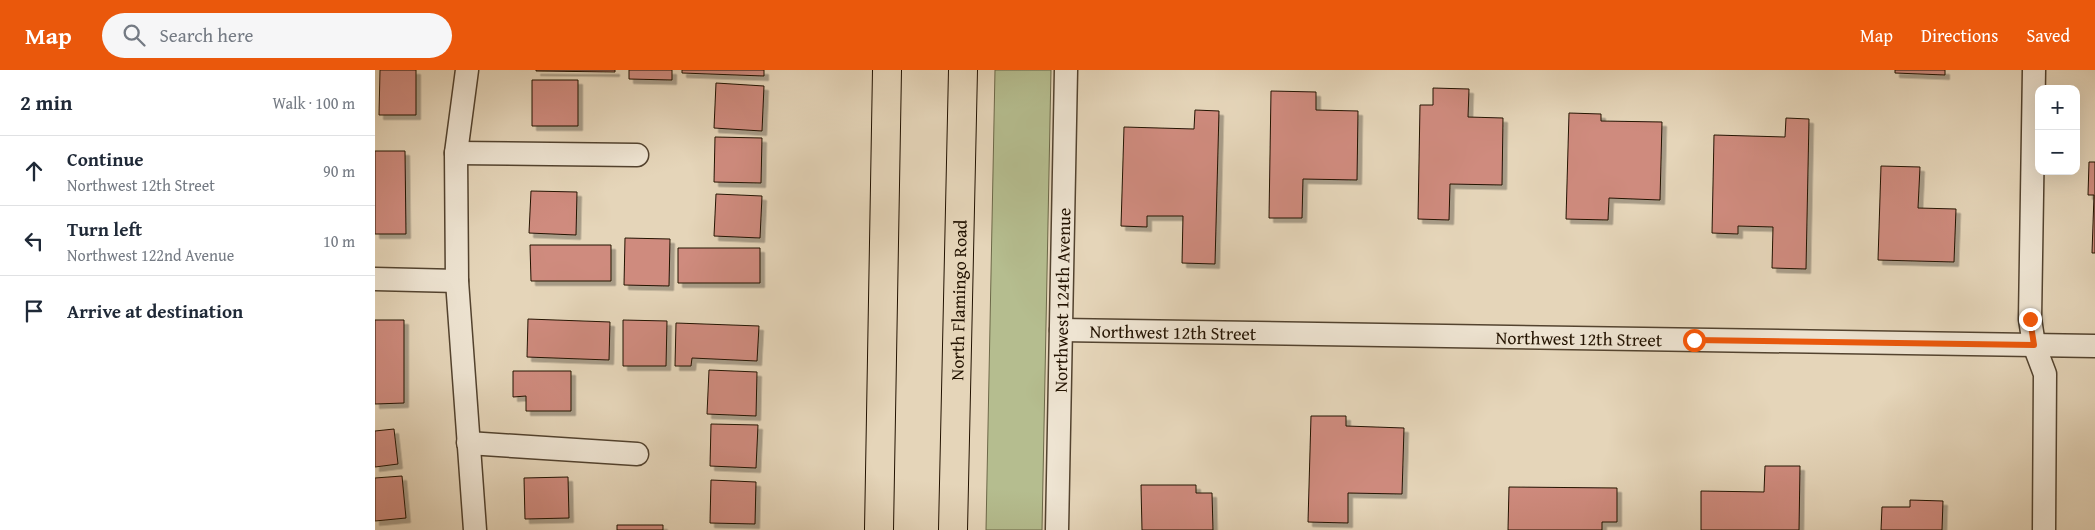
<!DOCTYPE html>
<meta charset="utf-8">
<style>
:root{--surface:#fff;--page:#f6f6f7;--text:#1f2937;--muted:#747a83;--line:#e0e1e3;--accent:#ea580c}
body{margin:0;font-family:"Gentium Book Plus",serif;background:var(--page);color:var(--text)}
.controls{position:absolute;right:15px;top:15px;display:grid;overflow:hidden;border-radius:10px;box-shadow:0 5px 20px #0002}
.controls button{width:45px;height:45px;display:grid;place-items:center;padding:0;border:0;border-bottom:1px solid var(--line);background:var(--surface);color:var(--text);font:25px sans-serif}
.stop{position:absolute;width:15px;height:15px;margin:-11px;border:4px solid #ea580c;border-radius:50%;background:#fff}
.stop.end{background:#ea580c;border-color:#fff;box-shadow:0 1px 5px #0008}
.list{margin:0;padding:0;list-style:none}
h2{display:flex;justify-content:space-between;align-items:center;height:65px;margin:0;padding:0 20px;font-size:21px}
h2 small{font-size:16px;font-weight:400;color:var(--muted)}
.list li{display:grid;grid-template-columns:32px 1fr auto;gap:15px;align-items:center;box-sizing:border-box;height:70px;padding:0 20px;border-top:1px solid var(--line)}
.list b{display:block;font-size:19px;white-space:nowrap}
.list p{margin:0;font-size:16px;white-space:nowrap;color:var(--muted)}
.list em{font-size:16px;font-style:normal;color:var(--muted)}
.icon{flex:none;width:28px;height:28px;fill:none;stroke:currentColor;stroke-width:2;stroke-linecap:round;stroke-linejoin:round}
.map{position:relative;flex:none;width:1720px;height:460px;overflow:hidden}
header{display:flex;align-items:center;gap:30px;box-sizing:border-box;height:70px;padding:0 25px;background:var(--accent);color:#fff}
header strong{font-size:24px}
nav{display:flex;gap:28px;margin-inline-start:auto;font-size:18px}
.search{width:350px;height:45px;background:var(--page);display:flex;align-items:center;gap:12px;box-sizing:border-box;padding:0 18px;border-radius:28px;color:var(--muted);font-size:19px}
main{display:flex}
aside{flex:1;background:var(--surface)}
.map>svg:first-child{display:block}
.green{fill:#b5bd8f;stroke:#6c6848}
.building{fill:#cf8b7e;stroke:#221201;filter:url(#shadow)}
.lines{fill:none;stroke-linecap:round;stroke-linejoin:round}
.street-casing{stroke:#53432f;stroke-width:25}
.highway-casing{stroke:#221201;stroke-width:30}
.street{stroke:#eee4d2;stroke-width:22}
.highway{stroke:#e5d5b9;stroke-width:28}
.route{stroke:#ea580c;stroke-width:6}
.labels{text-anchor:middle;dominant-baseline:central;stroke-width:4.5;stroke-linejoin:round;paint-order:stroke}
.street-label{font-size:18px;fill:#221201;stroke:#eee4d2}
</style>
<header>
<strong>Map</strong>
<div class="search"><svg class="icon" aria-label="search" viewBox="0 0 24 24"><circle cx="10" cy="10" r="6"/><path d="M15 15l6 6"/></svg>Search here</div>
<nav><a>Map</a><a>Directions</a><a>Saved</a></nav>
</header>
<main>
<aside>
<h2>2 min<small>Walk · 100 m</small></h2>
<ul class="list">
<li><svg class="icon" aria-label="ahead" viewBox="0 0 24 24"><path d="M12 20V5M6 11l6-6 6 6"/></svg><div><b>Continue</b><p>Northwest 12th Street</p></div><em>90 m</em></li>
<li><svg class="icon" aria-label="left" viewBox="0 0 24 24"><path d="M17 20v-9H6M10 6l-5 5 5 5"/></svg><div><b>Turn left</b><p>Northwest 122nd Avenue</p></div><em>10 m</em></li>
<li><svg class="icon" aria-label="arrive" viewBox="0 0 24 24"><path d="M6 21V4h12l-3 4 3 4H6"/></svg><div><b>Arrive at destination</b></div></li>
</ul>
</aside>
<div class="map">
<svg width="1720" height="460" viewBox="0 0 1720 460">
<defs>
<filter id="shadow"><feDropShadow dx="4.5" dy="4.5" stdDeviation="0" flood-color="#0004"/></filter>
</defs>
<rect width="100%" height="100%" fill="#e5d5b9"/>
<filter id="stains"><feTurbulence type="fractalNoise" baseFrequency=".004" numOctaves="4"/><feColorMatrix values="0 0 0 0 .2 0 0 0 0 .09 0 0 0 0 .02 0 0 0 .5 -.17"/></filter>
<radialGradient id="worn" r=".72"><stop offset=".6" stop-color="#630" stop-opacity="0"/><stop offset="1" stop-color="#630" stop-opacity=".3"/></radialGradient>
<!-- green -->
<path class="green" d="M 620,0 L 676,0 L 667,460 L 611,460 Z"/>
<!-- building -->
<path class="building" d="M 5,0 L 41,0 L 41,45 L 4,45 Z
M 161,0 L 240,0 L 240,2 L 161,1 Z
M 254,0 L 297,0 L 297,10 L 254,9 Z
M 307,0 L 389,0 L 389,6 L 307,3 Z
M 1520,0 L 1570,0 L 1570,5 L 1520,3 Z
M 157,10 L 203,10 L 203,56 L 157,56 Z
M 341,13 L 389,16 L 387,61 L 339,58 Z
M 1058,18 L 1094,19 L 1093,47 L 1128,48 L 1127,115 L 1075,114 L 1074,150 L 1043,149 L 1045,35 L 1058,35 Z
M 896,21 L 941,22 L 941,40 L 983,41 L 982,110 L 928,109 L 927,148 L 894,148 Z
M 820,40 L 844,41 L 840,194 L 807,193 L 808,146 L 772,146 L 772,157 L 746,156 L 749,57 L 819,59 Z
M 1194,43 L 1226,44 L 1226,51 L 1287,52 L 1285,130 L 1234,128 L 1233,150 L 1191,149 Z
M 1411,48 L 1434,49 L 1431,199 L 1397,198 L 1398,157 L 1363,156 L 1363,164 L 1337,163 L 1339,65 L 1410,67 Z
M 340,67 L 387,68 L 386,113 L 339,112 Z
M 0,81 L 30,81 L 31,164 L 0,164 Z
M 1714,92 L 1720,92 L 1720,183 L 1717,183 L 1719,125 L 1713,125 Z
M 1506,96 L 1545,97 L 1543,138 L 1581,139 L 1579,192 L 1503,190 Z
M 156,121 L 202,122 L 201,165 L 154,163 Z
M 341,124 L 387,126 L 385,168 L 339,166 Z
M 250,168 L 295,169 L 294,216 L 249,215 Z
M 155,175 L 236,175 L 236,211 L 156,211 Z
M 303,178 L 385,178 L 385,213 L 303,213 Z
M 153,249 L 235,252 L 234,290 L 152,287 Z
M 0,250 L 29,250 L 29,333 L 0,334 Z
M 248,250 L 292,251 L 291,296 L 248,296 Z
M 301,253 L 384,256 L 382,291 L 317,288 L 316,296 L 300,296 Z
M 334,300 L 382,302 L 381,346 L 332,344 Z
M 138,301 L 196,301 L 196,341 L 151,341 L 151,326 L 138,327 Z
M 936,346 L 971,346 L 971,356 L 1029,358 L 1027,424 L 973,423 L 973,453 L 933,452 Z
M 336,354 L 383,355 L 381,398 L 335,396 Z
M 19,359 L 23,394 L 0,397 L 0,361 Z
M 1390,396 L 1425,396 L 1424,460 L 1326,460 L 1326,421 L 1389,422 Z
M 27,406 L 31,448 L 0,451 L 0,408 Z
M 193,407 L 194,448 L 150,449 L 149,408 Z
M 336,410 L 381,412 L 380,454 L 335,453 Z
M 766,415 L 821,415 L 821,423 L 837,423 L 838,460 L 767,460 Z
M 1134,417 L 1242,418 L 1242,452 L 1227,452 L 1227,460 L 1133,460 Z
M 1535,430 L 1568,431 L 1567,460 L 1506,460 L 1507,437 L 1535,437 Z
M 242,455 L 288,455 L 288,460 L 242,460 Z"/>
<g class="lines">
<!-- street casing -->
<g class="street-casing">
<g id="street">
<path d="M 92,0 L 81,83 L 82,211 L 100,460"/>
<path d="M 1659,0 L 1655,249 L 1659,275 L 1670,304 L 1669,460"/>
<path d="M 81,83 L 262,85"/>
<path d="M 0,209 L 82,211"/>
<path id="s1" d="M 686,260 L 1720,276"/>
<path d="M 93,373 L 262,384"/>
<path id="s2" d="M 682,460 L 691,0"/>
</g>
</g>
<!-- highway casing -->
<g class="highway-casing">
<g id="highway">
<path d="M 504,460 L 512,0"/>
<path id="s3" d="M 578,460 L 588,0"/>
</g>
</g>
<!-- street -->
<use href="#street" class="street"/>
<!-- highway -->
<use href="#highway" class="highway"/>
</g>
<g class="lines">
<!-- route -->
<path class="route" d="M 1319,270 L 1659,275 L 1655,249"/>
</g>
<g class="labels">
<!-- street labels -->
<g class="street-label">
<text stroke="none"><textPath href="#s3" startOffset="230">North Flamingo Road</textPath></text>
<text stroke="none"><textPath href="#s2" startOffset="230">Northwest 124th Avenue</textPath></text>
<text stroke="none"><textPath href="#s1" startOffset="112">Northwest 12th Street</textPath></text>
<text stroke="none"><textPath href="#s1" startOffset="518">Northwest 12th Street</textPath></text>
</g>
</g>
<rect width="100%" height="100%" filter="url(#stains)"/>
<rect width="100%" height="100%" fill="url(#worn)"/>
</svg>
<div class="controls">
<button>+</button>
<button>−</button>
</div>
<div class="stop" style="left:1319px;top:270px"></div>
<div class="stop end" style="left:1655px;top:249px"></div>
</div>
</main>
